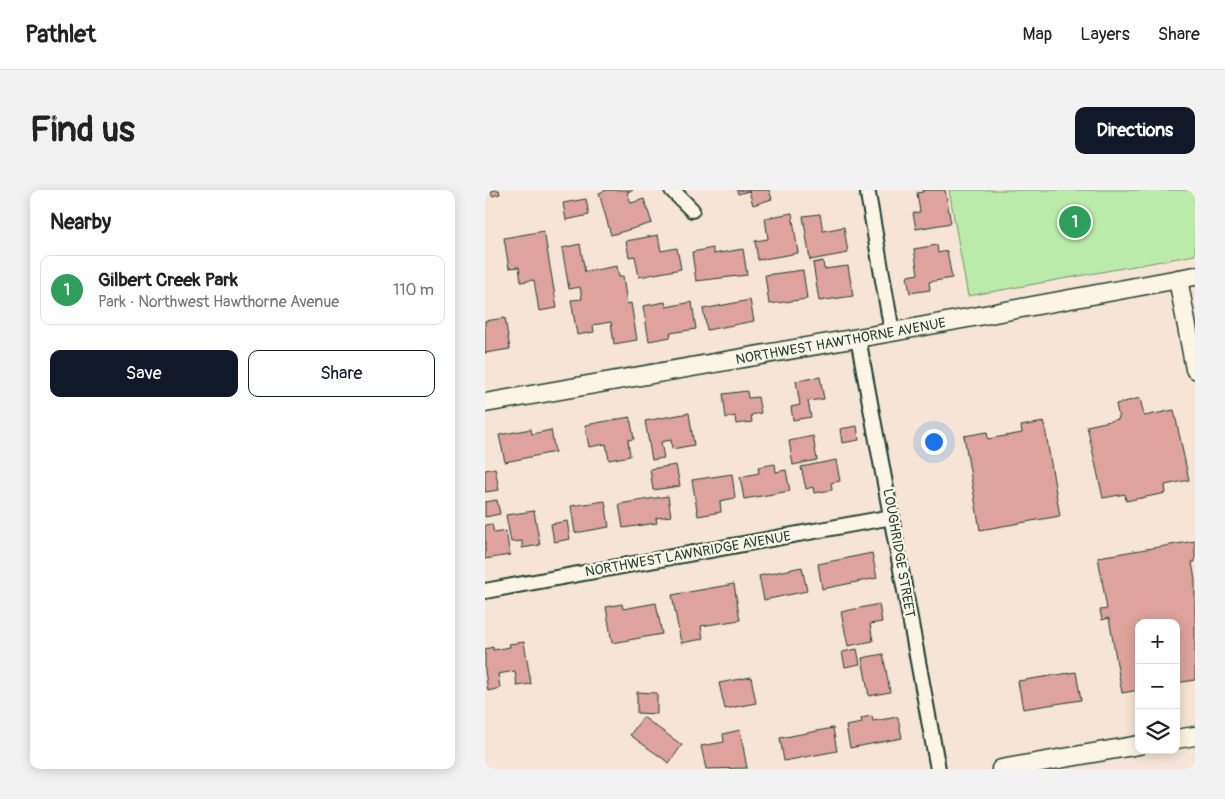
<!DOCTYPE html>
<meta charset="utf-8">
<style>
:root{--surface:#fff;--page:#f2f2f2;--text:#222;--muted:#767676;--line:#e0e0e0;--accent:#111827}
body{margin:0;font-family:Pangolin,sans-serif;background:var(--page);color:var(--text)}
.controls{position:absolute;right:15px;bottom:15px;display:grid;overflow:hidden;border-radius:10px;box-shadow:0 2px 12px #0003}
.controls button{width:45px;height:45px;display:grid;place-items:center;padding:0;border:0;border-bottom:1px solid var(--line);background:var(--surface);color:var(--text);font:25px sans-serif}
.you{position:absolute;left:448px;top:251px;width:18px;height:18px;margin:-12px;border:4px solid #fff;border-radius:50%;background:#1a73e8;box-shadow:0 0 0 8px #1a73e833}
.badge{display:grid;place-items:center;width:32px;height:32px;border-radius:50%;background:var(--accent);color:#fff;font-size:16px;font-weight:700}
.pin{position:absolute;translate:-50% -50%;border:2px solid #fff;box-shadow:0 1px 5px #0006}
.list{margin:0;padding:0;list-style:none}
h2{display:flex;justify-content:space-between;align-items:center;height:65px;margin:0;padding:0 20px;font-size:21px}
h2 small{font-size:16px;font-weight:400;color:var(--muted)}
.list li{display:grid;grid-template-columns:32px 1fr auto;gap:15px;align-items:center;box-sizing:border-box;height:70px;margin:0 10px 10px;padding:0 10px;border:1px solid var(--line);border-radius:10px}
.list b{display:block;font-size:19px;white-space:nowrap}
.list p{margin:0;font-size:16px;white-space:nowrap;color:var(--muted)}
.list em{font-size:16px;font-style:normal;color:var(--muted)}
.actions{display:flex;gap:10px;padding:15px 20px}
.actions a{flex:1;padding:11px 0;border:1px solid var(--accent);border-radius:10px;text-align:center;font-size:18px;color:var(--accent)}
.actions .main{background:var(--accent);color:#fff}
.icon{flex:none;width:28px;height:28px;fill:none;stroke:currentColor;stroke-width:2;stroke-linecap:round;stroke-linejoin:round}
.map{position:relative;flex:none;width:710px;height:579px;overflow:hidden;border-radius:10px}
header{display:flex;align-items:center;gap:30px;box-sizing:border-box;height:70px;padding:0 25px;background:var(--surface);border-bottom:1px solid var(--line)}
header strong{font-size:24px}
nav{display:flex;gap:28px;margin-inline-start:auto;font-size:18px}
.intro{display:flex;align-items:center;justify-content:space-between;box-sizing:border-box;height:120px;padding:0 30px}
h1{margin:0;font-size:35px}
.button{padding:12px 22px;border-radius:10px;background:var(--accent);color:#fff;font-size:18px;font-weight:700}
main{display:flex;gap:30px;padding:0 30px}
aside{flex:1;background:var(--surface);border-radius:10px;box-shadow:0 2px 12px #0003}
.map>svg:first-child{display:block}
.green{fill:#bbebaa;stroke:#6d946f}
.building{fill:#dda39c;stroke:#1f3d34}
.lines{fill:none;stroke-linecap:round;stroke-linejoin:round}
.minor-casing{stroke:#1f3d34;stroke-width:18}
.tertiary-casing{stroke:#1f3d34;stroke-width:21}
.minor{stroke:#fcf5e5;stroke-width:14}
.tertiary{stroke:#fcf5e5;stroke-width:18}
.labels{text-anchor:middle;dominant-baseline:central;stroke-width:4.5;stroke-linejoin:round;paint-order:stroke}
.street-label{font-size:14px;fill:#1f3d34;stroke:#fcf5e5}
</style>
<header>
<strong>Pathlet</strong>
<nav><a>Map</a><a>Layers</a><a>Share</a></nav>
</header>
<div class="intro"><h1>Find us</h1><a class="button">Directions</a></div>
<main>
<aside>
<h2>Nearby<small></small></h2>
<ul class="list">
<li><span class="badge" style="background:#2e9e5b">1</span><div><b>Gilbert Creek Park</b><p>Park · Northwest Hawthorne Avenue</p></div><em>110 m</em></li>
</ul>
<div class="actions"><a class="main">Save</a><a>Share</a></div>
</aside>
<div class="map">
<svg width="710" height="579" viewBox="0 0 710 579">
<rect width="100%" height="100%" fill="#f6e5d6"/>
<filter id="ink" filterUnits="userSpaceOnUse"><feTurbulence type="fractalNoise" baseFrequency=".02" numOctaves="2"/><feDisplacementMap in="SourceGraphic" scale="10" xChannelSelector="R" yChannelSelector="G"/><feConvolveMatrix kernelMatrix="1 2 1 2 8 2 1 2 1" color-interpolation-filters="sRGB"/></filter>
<g filter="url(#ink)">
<!-- green -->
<path class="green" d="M 464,0 L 710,0 L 710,65 L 483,106 Z"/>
<!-- building -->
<path class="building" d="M 6,0 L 14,0 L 15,4 L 7,6 Z
M 122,0 L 148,0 L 142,2 L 146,13 L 159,9 L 167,33 L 126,45 L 114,3 Z
M 252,0 L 284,0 L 287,9 L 268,15 L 264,1 L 253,4 Z
M 438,0 L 460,0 L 466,33 L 431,39 L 428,23 L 435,22 L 432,3 L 438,2 Z
M 101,9 L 104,25 L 81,30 L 78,13 Z
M 307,23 L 313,63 L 273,70 L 270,51 L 283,49 L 280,28 Z
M 335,24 L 338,41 L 359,37 L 363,63 L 325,70 L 318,26 Z
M 59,41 L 72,118 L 54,121 L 49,90 L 36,92 L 34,77 L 24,78 L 19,48 Z
M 173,45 L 176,61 L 192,58 L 196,79 L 154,87 L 150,66 L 144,67 L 141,51 Z
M 95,54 L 100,82 L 132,76 L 134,87 L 138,86 L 142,114 L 146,113 L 152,150 L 129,154 L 126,132 L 108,135 L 109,142 L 92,145 L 86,110 L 97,109 L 95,97 L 84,99 L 77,58 Z
M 452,55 L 453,63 L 462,61 L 467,88 L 444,92 L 445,100 L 425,103 L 422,86 L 433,84 L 429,59 Z
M 228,58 L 228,64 L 258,59 L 262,85 L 211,91 L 207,62 Z
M 338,71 L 339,79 L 363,76 L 368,106 L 334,111 L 328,73 Z
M 318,80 L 322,109 L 284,114 L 280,85 Z
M 265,110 L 269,131 L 222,140 L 218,119 Z
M 180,112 L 181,117 L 207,112 L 211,139 L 185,143 L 186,147 L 164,151 L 158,116 Z
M 20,128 L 25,159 L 0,163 L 0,131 Z
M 335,187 L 339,209 L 323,211 L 326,227 L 308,230 L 306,217 L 315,215 L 311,191 Z
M 262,201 L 263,208 L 273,207 L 276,223 L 266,225 L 267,232 L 251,234 L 250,226 L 241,228 L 238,204 Z
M 655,208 L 659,226 L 689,220 L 704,290 L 680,295 L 681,303 L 641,311 L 640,304 L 618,308 L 602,236 L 634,229 L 631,214 Z
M 204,223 L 209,255 L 187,259 L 186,250 L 176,252 L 179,268 L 167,270 L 160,231 Z
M 145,227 L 149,249 L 143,250 L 145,266 L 124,270 L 121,254 L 104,257 L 100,235 Z
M 559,232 L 575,326 L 495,340 L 479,246 L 502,242 L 503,249 L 537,243 L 536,236 Z
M 372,236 L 374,250 L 357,253 L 355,239 Z
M 46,239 L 47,244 L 66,240 L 70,262 L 20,272 L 14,245 Z
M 328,246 L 332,270 L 308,275 L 304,251 Z
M 351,270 L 355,291 L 346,293 L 347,300 L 329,303 L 328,297 L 321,299 L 316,277 Z
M 290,274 L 291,282 L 301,280 L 305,301 L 259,309 L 255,287 L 274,283 L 273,277 Z
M 191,275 L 195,296 L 168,300 L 165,279 Z
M 10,278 L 14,300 L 0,302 L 0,280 Z
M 247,284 L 250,308 L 235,311 L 236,322 L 213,326 L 207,290 Z
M 183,306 L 186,326 L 171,328 L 172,333 L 138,338 L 134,314 Z
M 12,310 L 15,324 L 0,327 L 0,312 Z
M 120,311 L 124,337 L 90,343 L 86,316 Z
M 49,321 L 55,355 L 37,358 L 37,351 L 26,352 L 21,325 Z
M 82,331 L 85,349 L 69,352 L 66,334 Z
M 7,334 L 9,343 L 21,341 L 25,365 L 0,369 L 0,335 Z
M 710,351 L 710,372 L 707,372 L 710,390 L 710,490 L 691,493 L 691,433 L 654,433 L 654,500 L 637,503 L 624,428 L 617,430 L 615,420 L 622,419 L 613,367 Z
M 387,363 L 392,388 L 337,399 L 333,374 Z
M 317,377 L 322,401 L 279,410 L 274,386 Z
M 249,394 L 255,430 L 216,436 L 218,449 L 196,453 L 187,405 Z
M 171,413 L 177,444 L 127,453 L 121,417 L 137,414 L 138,419 Z
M 394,414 L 397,432 L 385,434 L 388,451 L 363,456 L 356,422 Z
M 39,452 L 46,494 L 32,496 L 30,481 L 13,484 L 15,498 L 3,501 L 0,481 L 0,459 L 8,457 L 8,460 L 25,457 L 24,454 Z
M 372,459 L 375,474 L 360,477 L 357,462 Z
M 398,464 L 405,502 L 384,506 L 377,468 Z
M 591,482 L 596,510 L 538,519 L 533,491 Z
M 266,487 L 271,513 L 240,519 L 234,493 Z
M 152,502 L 172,503 L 172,524 L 152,523 Z
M 387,526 L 388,531 L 413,527 L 417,548 L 365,558 L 361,536 L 377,533 L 376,528 Z
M 158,527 L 197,555 L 184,573 L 145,545 Z
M 348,538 L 352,561 L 299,571 L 295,548 Z
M 255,540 L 262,578 L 221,579 L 216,556 L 239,552 L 238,544 Z"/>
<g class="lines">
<!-- minor casing -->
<g class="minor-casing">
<path id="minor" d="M 187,0 L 207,20
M 383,4 L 407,142
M 373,148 L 453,579
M 0,401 L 407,327"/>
</g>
<!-- tertiary casing -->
<g class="tertiary-casing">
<g id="tertiary">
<path d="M 693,89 L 710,179"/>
<path id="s1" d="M 0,213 L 407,142 L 710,86"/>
<path d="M 691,549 L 710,546"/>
<path d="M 516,579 L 654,555"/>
</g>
</g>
<!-- minor -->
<use href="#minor" class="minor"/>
<!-- tertiary -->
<use href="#tertiary" class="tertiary"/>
</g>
</g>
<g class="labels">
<!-- street labels -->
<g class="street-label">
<text stroke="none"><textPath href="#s1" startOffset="361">NORTHWEST HAWTHORNE AVENUE</textPath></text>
<text transform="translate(414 363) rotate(80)">LOUGHRIDGE STREET</text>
<text transform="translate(203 364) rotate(-10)">NORTHWEST LAWNRIDGE AVENUE</text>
</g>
</g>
</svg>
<div class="controls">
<button>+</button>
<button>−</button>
<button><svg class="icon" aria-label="layers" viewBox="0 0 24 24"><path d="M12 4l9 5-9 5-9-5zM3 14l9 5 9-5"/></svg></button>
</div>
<div class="you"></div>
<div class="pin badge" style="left:590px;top:32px;background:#2e9e5b">1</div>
</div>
</main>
